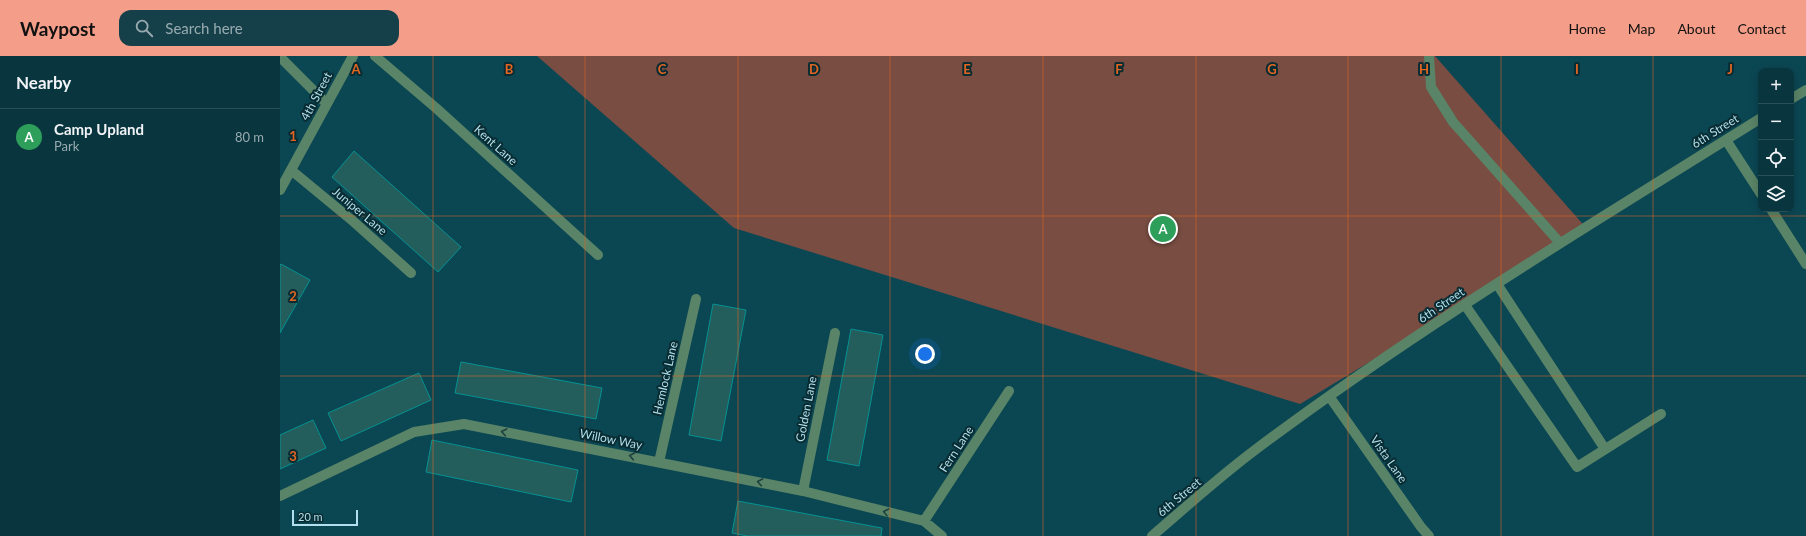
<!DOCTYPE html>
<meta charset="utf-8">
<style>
:root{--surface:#08353e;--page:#164049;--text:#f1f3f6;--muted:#98abb0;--line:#295058;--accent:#f49e89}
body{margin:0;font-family:Lato,sans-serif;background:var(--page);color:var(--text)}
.controls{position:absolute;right:12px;top:12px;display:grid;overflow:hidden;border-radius:8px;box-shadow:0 2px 10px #0003}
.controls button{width:36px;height:36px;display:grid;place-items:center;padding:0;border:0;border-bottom:1px solid var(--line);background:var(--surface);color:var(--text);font:20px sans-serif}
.scale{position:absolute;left:12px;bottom:10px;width:66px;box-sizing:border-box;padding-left:4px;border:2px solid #b1dfeb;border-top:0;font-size:11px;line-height:14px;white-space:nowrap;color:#b1dfeb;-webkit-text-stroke:3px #092b32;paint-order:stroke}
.you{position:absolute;left:645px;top:298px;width:14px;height:14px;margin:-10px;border:3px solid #fff;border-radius:50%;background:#1a73e8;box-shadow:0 0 0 6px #1a73e833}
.badge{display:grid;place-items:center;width:26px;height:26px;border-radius:50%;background:var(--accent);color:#fff;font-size:13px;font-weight:700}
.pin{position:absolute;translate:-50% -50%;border:2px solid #fff;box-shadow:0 1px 4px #0006}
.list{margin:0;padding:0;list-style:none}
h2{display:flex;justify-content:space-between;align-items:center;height:52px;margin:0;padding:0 16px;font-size:17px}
h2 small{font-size:13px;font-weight:400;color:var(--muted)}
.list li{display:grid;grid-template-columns:26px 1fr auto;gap:12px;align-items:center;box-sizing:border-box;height:56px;padding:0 16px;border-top:1px solid var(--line)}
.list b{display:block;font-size:15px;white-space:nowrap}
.list p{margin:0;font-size:13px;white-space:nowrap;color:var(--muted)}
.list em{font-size:13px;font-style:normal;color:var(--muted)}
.icon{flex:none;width:22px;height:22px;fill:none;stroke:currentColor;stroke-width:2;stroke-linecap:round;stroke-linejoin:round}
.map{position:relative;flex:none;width:1526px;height:480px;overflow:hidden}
header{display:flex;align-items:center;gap:24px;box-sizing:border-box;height:56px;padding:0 20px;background:var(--accent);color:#111}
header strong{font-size:19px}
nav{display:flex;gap:22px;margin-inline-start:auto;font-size:14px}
.search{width:280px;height:36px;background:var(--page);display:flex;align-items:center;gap:10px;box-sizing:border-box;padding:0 14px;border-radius:12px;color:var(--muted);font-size:15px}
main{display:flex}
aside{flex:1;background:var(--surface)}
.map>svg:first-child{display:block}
.park{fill:#794d42}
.building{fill:#235e5d;stroke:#069190}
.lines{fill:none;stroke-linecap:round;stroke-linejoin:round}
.minor{stroke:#5a8467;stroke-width:10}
.oneway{stroke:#1d413f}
.grid{fill:none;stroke:#e26622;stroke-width:1;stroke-opacity:0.55}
.labels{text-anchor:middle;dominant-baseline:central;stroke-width:4;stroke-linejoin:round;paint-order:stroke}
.street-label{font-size:12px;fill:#b1dfeb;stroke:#092b32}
.grid-label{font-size:13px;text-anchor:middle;font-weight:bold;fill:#e26622;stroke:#092b32;stroke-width:4;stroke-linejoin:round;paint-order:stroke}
</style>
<header>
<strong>Waypost</strong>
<div class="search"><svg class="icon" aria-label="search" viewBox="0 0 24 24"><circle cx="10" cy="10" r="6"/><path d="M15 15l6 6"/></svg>Search here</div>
<nav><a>Home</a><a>Map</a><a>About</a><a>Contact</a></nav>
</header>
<main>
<aside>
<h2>Nearby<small></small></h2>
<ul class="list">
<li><span class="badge" style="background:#2e9e5b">A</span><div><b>Camp Upland</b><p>Park</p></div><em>80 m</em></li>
</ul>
</aside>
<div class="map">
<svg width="1526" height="480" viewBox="0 0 1526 480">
<rect width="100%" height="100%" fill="#0b4753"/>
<!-- park -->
<path class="park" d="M 257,0 L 1155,0 L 1308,174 L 1020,348 L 454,172 Z"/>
<!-- building -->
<path class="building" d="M 74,95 L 181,191 L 158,216 L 52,121 Z
M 1,208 L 30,224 L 0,277 L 0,209 Z
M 433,248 L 466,254 L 441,385 L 409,379 Z
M 571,273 L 603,279 L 579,410 L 547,404 Z
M 181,306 L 322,332 L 316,363 L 175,337 Z
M 139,317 L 151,344 L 61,385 L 48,357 Z
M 33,364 L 46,392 L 0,413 L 0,379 Z
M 152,384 L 298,414 L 291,446 L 146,416 Z
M 458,445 L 602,472 L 601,480 L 467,480 L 452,477 Z"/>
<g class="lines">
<!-- minor -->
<path class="minor" d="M 95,0 L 156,52 L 318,199
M 1149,0 L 1151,31 L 1173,66 L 1280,187
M 0,1 L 47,48
M 1511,43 L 1526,34
M 1446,84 L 1481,138
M 11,114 L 74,166 L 131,217
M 0,134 L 73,0
M 1491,153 L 1526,208
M 1217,228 L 1325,393
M 1185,249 L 1297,411 L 1381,358
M 1049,340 L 1141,471 L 1149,480
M 379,406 L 416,243
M 523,435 L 555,277
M 0,440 L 134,376 L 184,368 L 523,435 L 644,465 L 662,480
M 644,465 L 729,335
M 872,480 C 906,451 939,421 975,394 C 1136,273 1310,169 1481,62"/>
</g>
<!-- one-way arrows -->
<defs><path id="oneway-chevron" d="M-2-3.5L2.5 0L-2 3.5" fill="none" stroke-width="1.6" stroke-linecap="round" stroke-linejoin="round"/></defs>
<g class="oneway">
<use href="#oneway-chevron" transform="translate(224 376) rotate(-169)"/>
<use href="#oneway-chevron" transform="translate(352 400) rotate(-169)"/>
<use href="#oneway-chevron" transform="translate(480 426) rotate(-169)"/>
<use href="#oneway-chevron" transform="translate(606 456) rotate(-166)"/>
</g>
<!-- grid -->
<path class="grid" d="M 153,0 L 153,480M 305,0 L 305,480M 458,0 L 458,480M 610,0 L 610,480M 763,0 L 763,480M 916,0 L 916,480M 1068,0 L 1068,480M 1221,0 L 1221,480M 1373,0 L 1373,480M 0,160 L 1526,160M 0,320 L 1526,320"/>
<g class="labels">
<!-- street labels -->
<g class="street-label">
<text transform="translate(36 40) rotate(-62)">4th Street</text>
<text transform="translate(1435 75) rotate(-32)">6th Street</text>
<text transform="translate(216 89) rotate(42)">Kent Lane</text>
<text transform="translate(80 155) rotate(40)">Juniper Lane</text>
<text transform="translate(1161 249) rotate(-34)">6th Street</text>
<text transform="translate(385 322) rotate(-77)">Hemlock Lane</text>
<text transform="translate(526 353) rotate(-79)">Golden Lane</text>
<text transform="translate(331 383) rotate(11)">Willow Way</text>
<text transform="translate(676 393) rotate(-57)">Fern Lane</text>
<text transform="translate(1109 403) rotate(55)">Vista Lane</text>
<text transform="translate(899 441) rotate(-40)">6th Street</text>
</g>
</g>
<g class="grid-label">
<text x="76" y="18">A</text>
<text x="229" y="18">B</text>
<text x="382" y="18">C</text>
<text x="534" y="18">D</text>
<text x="687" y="18">E</text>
<text x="839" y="18">F</text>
<text x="992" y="18">G</text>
<text x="1144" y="18">H</text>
<text x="1297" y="18">I</text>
<text x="1450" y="18">J</text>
<text x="13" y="85">1</text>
<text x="13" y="245">2</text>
<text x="13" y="405">3</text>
</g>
</svg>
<div class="controls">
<button>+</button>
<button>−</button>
<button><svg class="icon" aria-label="locate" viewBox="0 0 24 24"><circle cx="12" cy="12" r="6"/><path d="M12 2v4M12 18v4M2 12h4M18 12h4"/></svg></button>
<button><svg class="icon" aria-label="layers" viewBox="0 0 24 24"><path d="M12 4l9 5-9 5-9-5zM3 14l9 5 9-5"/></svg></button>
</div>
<div class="scale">20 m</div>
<div class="you"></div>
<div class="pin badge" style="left:883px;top:173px;background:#2e9e5b">A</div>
</div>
</main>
